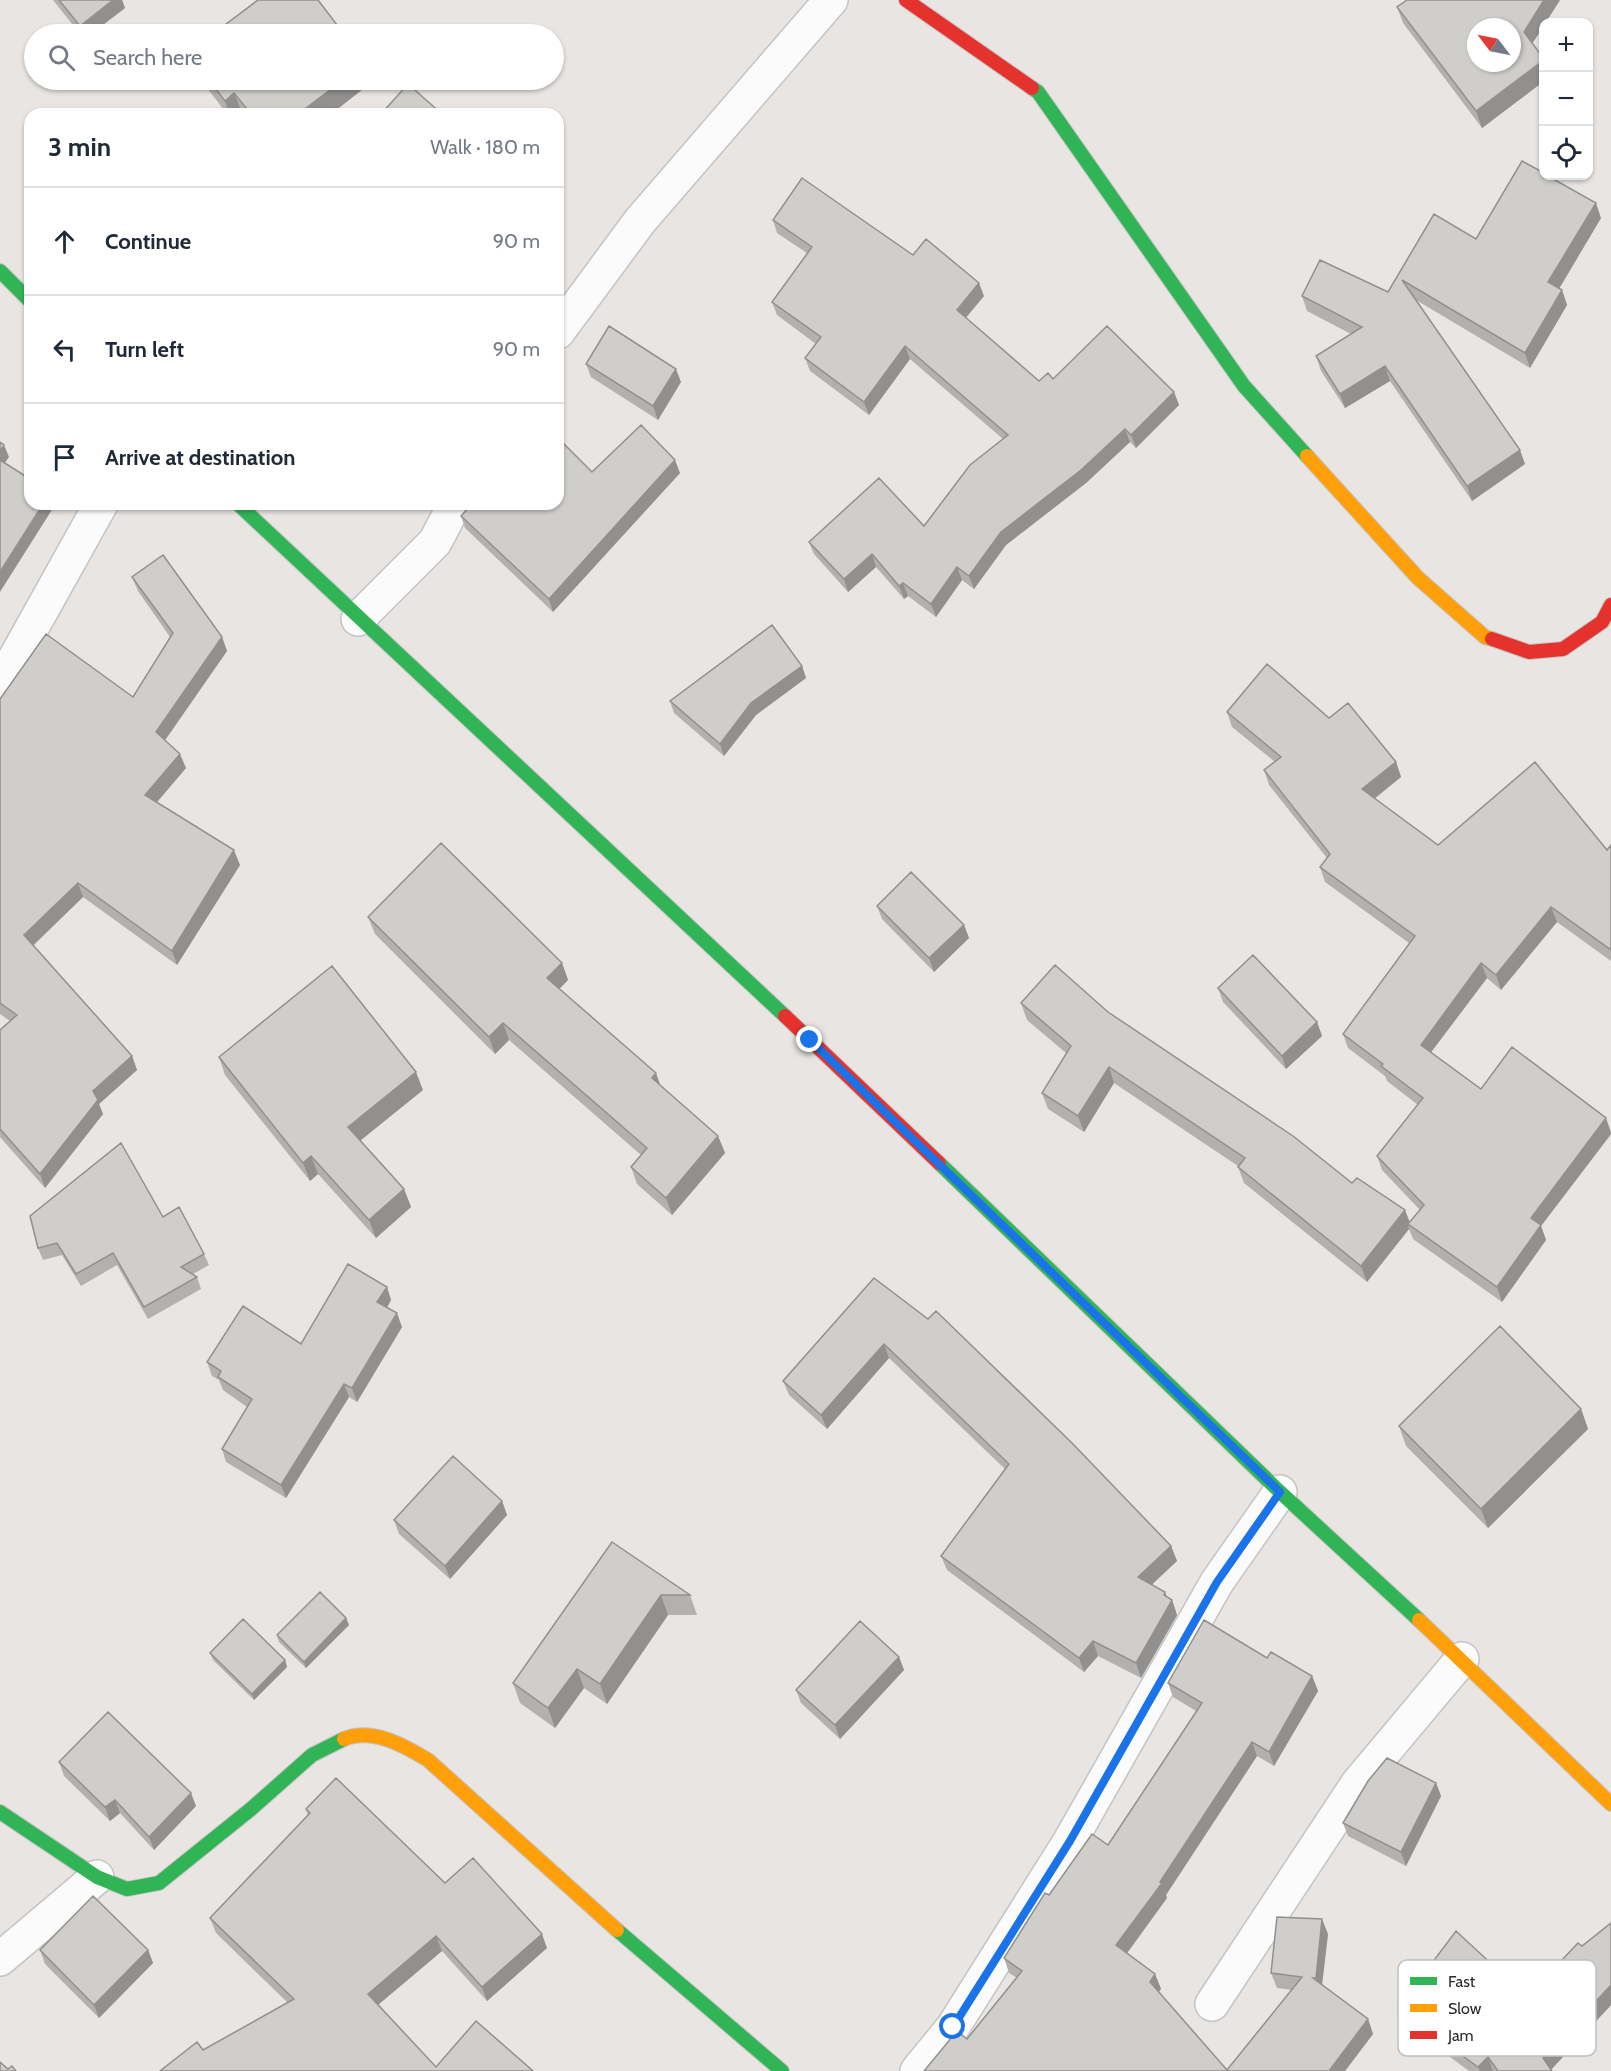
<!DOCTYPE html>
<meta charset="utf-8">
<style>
:root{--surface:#fff;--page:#f6f6f7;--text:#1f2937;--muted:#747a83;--line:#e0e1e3}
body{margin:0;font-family:Cabin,sans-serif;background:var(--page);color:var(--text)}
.controls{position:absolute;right:18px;top:18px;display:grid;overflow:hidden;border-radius:12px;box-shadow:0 2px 4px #0004}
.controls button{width:54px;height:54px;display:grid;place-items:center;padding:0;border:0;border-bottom:2px solid var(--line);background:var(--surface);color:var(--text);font:30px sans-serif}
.compass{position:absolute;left:1467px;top:18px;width:54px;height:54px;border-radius:50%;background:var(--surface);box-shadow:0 2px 4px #0004;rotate:302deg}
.stop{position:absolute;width:18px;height:18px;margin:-14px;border:4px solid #1a73e8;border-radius:50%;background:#fff}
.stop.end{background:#1a73e8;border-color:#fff;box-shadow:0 2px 6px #0008}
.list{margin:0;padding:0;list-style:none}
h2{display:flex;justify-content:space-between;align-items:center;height:78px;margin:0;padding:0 24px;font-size:26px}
h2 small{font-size:20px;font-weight:400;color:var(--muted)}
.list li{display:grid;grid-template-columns:39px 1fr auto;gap:18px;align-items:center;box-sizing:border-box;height:108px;padding:0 24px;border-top:2px solid var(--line)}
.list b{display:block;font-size:22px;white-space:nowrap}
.list em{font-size:20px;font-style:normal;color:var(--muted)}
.icon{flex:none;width:33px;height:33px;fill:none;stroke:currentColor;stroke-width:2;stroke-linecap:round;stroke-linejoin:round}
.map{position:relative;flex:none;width:1611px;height:2071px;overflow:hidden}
.search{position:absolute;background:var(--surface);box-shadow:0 2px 4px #0004;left:24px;top:24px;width:540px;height:66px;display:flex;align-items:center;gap:15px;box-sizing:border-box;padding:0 21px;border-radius:33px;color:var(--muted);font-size:22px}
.panel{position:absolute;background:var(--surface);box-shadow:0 2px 4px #0004;left:24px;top:108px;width:540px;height:402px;border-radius:18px}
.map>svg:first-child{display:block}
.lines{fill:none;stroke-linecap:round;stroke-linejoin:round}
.street-casing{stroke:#c4c4c4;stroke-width:36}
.fast-casing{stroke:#c4c4c4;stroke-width:16}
.slow-casing{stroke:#c4c4c4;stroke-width:16}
.jam-casing{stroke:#c4c4c4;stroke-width:16}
.street{stroke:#fcfbfb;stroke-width:33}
.fast{stroke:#30b455;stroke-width:14}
.slow{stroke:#ff9f0a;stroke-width:14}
.jam{stroke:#e5322d;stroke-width:14}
.wall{fill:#b3b1af}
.shaded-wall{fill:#92908e}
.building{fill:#d0cecb;stroke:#92908e;stroke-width:1.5;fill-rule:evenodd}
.route{stroke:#1a73e8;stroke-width:8}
.key{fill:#fff;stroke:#bfbfbf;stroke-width:1.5}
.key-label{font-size:16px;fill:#2b2b2b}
</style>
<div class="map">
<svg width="1611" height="2071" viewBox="0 0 1611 2071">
<rect width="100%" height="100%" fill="#e8e5e2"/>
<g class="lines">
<!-- street casing -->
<g class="street-casing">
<path id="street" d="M 558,332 L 640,221 L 831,0
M 358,619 L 435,542 L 455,504
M 0,685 L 101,504
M 0,1959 L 97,1877
M 1212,2004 L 1358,1783 L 1462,1659
M 917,2071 L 953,2027 L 1070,1841 L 1217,1582 L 1280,1492"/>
</g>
<!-- fast casing -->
<g class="fast-casing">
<path id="fast" d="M 1032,88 L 1038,92 L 1244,386 L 1307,456
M 0,271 L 30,301
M 238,504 L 785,1016
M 939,1163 L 1280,1492 L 1419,1620
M 0,1812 L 97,1877 L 127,1889 L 159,1883 L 251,1809 L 312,1755 L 344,1739
M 617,1930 L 782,2071"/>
</g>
<!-- slow casing -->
<g class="slow-casing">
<path id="slow" d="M 1307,456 L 1418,578 L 1485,637 L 1492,639
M 1419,1620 L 1611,1804
M 344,1739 C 372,1727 405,1746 428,1760 L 617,1930"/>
</g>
<!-- jam casing -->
<g class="jam-casing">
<path id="jam" d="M 906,0 L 1032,88
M 1492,639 L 1529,652 L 1563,649 L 1602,622 L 1611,605
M 785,1016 L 939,1163"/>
</g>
<!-- street -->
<use href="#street" class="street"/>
<!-- fast -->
<use href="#fast" class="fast"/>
<!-- slow -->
<use href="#slow" class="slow"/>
<!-- jam -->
<use href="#jam" class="jam"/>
</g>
<!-- wall -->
<path class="wall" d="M 53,0 L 122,0 L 125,8 L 91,34 L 80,34 Z
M 1407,0 L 1560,0 L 1532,44 L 1544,59 L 1544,81 L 1482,128 L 1403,23 L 1397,7 Z
M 201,80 L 371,80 L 372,82 L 331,114 L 243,114 L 242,112 L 239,114 L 227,114 Z
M 1434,214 L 1476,239 L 1601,218 L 1559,289 L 1562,290 L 1567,305 L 1530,368 L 1416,300 L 1525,464 L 1472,501 L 1390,381 L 1345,408 L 1321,371 L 1316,356 L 1351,334 L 1307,311 L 1302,296 L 1388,292 Z
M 773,220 L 913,255 L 984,296 L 966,318 L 1039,381 L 1053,379 L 1174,392 L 1179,405 L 1136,448 L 1130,442 L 1086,483 L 1006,545 L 974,589 L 962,580 L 936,617 L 908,596 L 904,599 L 876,567 L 848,592 L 814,554 L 809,542 L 924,526 L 1003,439 L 910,359 L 869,415 L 810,371 L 805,358 L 816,344 L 777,315 L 772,302 L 807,253 L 777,233 Z
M 586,364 L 681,382 L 658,420 L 591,377 Z
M 592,472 L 680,473 L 553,612 L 465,528 L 461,516 Z
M 132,577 L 222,637 L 227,651 L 165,740 L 186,768 L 157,802 L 240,865 L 177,965 L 83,897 L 33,946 L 132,1056 L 137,1070 L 99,1104 L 103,1114 L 45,1188 L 0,1137 L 0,1030 L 10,1021 L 0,1014 L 0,699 L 133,697 L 170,637 L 138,591 Z
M 802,666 L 806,678 L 756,715 L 724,756 L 674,713 L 670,701 Z
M 1227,712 L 1329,718 L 1396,762 L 1401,777 L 1374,798 L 1438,845 L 1607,850 L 1611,845 L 1611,961 L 1557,922 L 1501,990 L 1487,978 L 1431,1052 L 1481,1089 L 1606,1118 L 1611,1132 L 1611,1134 L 1541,1226 L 1546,1240 L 1502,1302 L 1413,1239 L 1409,1229 L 1367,1282 L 1244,1183 L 1238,1167 L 1238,1166 L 1114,1083 L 1084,1132 L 1048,1109 L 1042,1093 L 1066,1053 L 1027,1020 L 1021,1003 L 1108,1012 L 1352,1183 L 1405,1210 L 1410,1222 L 1420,1210 L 1382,1170 L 1377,1156 L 1418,1105 L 1387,1081 L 1385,1076 L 1348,1048 L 1343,1034 L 1409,943 L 1325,882 L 1320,867 L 1327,858 L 1269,785 L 1264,770 L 1275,762 L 1232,727 Z
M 877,906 L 964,925 L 969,938 L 934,972 L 882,919 Z
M 368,917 L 562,963 L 568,980 L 559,989 L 661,1086 L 718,1136 L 725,1153 L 672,1215 L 637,1184 L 631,1167 L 641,1155 L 509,1040 L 495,1054 L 375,934 Z
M 1218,988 L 1317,1022 L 1322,1036 L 1286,1069 L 1223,1002 Z
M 219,1057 L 423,1090 L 360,1140 L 404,1189 L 411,1207 L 376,1238 L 318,1174 L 310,1181 L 225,1075 Z
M 163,1217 L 204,1254 L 209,1265 L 193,1274 L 197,1277 L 201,1289 L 148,1319 L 117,1265 L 81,1286 L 62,1255 L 43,1260 L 38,1248 Z
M 874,1278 L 1171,1546 L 1177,1561 L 1151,1585 L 1165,1592 L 1167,1597 L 1172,1600 L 1177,1615 L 1141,1678 L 1098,1656 L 1084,1672 L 947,1570 L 941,1556 L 1005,1469 L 889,1358 L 827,1429 L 789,1395 L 783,1381 Z
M 387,1287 L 391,1300 L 387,1308 L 402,1327 L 357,1402 L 349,1397 L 286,1498 L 226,1462 L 222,1449 L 247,1407 L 223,1390 L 219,1380 L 212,1376 L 207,1362 L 301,1344 Z
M 1581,1409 L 1588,1429 L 1488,1528 L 1406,1446 L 1399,1426 Z
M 502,1501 L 507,1515 L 450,1579 L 399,1534 L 394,1520 Z
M 612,1542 L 690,1595 L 697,1615 L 668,1615 L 607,1704 L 584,1688 L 555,1728 L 520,1703 L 513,1683 Z
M 346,1618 L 349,1625 L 306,1668 L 279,1642 L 277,1635 Z
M 210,1653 L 285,1660 L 287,1667 L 254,1700 L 213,1660 Z
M 899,1657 L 904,1670 L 840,1739 L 801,1703 L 796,1690 Z
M 1267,1658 L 1312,1676 L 1318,1691 L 1274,1766 L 1257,1756 L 1166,1895 L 1167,1898 L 1127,1953 L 1155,1974 L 1161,1989 L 1159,1992 L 1227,2070 L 1292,1990 L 1277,1988 L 1271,1973 L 1328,1934 L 1322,1985 L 1368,2019 L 1373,2034 L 1345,2071 L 924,2071 L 967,2039 L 1017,1978 L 1009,1973 L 1004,1958 L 1049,1895 L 1108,1845 L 1196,1711 L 1173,1697 L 1168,1683 Z
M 59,1762 L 196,1806 L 154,1850 L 120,1813 L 110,1821 L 64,1776 Z
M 1436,1783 L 1441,1796 L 1406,1866 L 1348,1836 L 1343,1823 Z
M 306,1809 L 445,1883 L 547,1948 L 487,2001 L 442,1951 L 378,2005 L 436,2067 L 533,2071 L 160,2071 L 203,2050 L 288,2003 L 216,1933 L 210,1918 L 308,1816 Z
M 40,1950 L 148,1950 L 153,1963 L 99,2018 L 45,1964 Z
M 1527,1997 L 1611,2005 L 1551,2069 L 1552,2071 L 1469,2071 L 1404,2023 L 1398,2008 Z"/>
<!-- shaded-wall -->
<path class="shaded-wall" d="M 113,0 L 122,0 L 125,8 L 91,34 L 83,34 L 80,26 Z
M 1544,0 L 1560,0 L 1546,22 L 1544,22 L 1544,26 L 1529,48 L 1524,32 Z
M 1544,60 L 1544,81 L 1482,128 L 1476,111 Z
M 343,80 L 371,80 L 372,82 L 331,114 L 298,114 Z
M 234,93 L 242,112 L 239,114 L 229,114 L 225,101 Z
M 1596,203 L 1601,218 L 1554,297 L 1548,282 Z
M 979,283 L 984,296 L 961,323 L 957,310 Z
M 1562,290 L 1567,305 L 1530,368 L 1525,353 Z
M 905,346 L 910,359 L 869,415 L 864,402 Z
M 1385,366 L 1390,381 L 1345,408 L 1340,394 Z
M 676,369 L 681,382 L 658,420 L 653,406 Z
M 1174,392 L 1179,405 L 1136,448 L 1131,435 Z
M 1125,429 L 1130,442 L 1086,483 L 1006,545 L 974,589 L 969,576 L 1001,532 Z
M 4,445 L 9,457 L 0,470 L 0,451 Z
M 1520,450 L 1525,464 L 1472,501 L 1467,486 Z
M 675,460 L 680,473 L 553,612 L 549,599 Z
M 43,504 L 55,505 L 0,592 L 0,572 Z
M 872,554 L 876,567 L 848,592 L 844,579 Z
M 957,567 L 962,580 L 936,617 L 931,604 Z
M 903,583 L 908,596 L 904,599 L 899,586 Z
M 222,637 L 227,651 L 161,746 L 156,732 Z
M 802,666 L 806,678 L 756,715 L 724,756 L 720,744 L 751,703 Z
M 180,754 L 186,768 L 151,809 L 145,795 Z
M 1396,762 L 1401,777 L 1368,804 L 1362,789 Z
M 234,850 L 240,865 L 177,965 L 172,951 Z
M 78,883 L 83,897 L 29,949 L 24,935 Z
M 1551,907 L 1557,922 L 1501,990 L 1496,975 Z
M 964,925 L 969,938 L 934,972 L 929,958 Z
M 562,963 L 568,980 L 553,995 L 547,978 Z
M 1481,963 L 1487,978 L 1426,1059 L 1421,1045 Z
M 1317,1022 L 1322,1036 L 1286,1069 L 1282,1056 Z
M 503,1023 L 509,1040 L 495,1054 L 489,1037 Z
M 132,1056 L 137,1070 L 99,1104 L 103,1114 L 45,1188 L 40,1174 L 93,1091 Z
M 1109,1067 L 1114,1083 L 1084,1132 L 1078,1116 Z
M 416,1072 L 423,1090 L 355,1145 L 348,1127 Z
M 656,1073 L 662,1090 L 652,1078 Z
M 1606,1118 L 1611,1134 L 1541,1226 L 1546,1240 L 1502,1302 L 1497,1287 L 1531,1218 Z
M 718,1136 L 725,1153 L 672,1215 L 666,1198 Z
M 311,1156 L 318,1174 L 310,1181 L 303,1163 Z
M 404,1189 L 411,1207 L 376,1238 L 369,1220 Z
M 1405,1210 L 1411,1227 L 1408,1224 L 1409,1229 L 1367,1282 L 1361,1266 Z
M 387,1287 L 391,1300 L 382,1316 L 377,1302 Z
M 397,1313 L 402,1327 L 357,1402 L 352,1388 Z
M 884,1344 L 889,1358 L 827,1429 L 821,1415 Z
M 344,1384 L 349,1397 L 286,1498 L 281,1485 Z
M 1581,1409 L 1588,1429 L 1488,1528 L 1481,1509 Z
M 502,1501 L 507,1515 L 450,1579 L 445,1566 Z
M 1171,1546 L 1177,1561 L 1144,1592 L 1138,1577 Z
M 1165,1592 L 1169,1604 L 1172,1600 L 1177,1615 L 1141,1678 L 1136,1663 Z
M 661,1595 L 668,1615 L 607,1704 L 600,1684 Z
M 346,1618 L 349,1625 L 306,1668 L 304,1662 Z
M 1093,1641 L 1098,1656 L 1084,1672 L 1079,1658 Z
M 899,1657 L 904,1670 L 840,1739 L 835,1725 Z
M 285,1660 L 287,1667 L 254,1700 L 252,1694 Z
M 577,1669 L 584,1688 L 555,1728 L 548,1708 Z
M 1312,1676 L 1318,1691 L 1274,1766 L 1269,1752 Z
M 1252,1742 L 1257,1756 L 1166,1895 L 1167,1898 L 1122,1960 L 1116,1945 L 1160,1882 Z
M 1436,1783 L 1441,1796 L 1406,1866 L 1401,1852 Z
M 191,1793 L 196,1806 L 154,1850 L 149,1837 Z
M 115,1800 L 120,1813 L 110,1821 L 105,1807 Z
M 1322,1919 L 1328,1934 L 1321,1993 L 1316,1978 Z
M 542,1934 L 547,1948 L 487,2001 L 482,1987 Z
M 436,1936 L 442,1951 L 373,2009 L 368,1994 Z
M 148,1950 L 153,1963 L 99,2018 L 94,2005 Z
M 1155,1974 L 1161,1989 L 1155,1996 L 1150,1982 Z
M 1611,1985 L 1611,2005 L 1550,2071 L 1543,2058 Z
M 1368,2019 L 1373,2034 L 1345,2071 L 1329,2071 Z
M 1488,2057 L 1493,2071 L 1480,2071 L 1478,2067 Z"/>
<!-- building -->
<path class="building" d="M 59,0 L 113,0 L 80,26 Z
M 258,0 L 318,0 L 344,34 L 213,34 Z
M 1407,0 L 1544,0 L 1524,32 L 1544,59 L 1544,60 L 1476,111 L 1397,7 ZM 1476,27 L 1512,27 L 1512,63 L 1476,63 Z
M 209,80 L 343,80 L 298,114 L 251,114 L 234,93 L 225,101 Z
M 408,84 L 442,114 L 381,114 Z
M 1522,161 L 1544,173 L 1544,176 L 1548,176 L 1596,203 L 1548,282 L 1562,290 L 1525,353 L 1402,280 L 1520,450 L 1467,486 L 1385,366 L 1340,394 L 1316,356 L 1362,327 L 1302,296 L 1320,260 L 1388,292 L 1434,214 L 1476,239 Z
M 802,178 L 913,255 L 926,239 L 979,283 L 957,310 L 1039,381 L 1048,373 L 1053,379 L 1107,326 L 1174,392 L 1131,435 L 1125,429 L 1081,470 L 1001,532 L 969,576 L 957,567 L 931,604 L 903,583 L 899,586 L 872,554 L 844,579 L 809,542 L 879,478 L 924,526 L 970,465 L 1008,435 L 905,346 L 864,402 L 805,358 L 821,337 L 772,302 L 812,247 L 773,220 Z
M 609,326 L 676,369 L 653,406 L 586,364 Z
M 641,425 L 675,460 L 549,599 L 461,516 L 472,504 L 558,504 L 558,438 L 592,472 Z
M 0,442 L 4,445 L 0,451 Z
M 0,460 L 30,479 L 30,504 L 43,504 L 0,572 Z
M 163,555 L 222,637 L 156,732 L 180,754 L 145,795 L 234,850 L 172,951 L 78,883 L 24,935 L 132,1056 L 93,1091 L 98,1100 L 40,1174 L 0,1129 L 0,1030 L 17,1015 L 0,1003 L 0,699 L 46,634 L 133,697 L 173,633 L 132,577 Z
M 772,625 L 802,666 L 751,703 L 720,744 L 670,701 Z
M 1267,664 L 1329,718 L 1348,703 L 1396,762 L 1362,789 L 1438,845 L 1535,762 L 1607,850 L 1611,845 L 1611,950 L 1551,907 L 1496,975 L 1481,963 L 1421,1045 L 1481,1089 L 1512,1047 L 1606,1118 L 1531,1218 L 1541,1225 L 1497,1287 L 1408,1224 L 1424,1205 L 1377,1156 L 1423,1098 L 1381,1066 L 1383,1064 L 1343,1034 L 1415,936 L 1320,867 L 1330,854 L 1264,770 L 1281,757 L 1227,712 Z
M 441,843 L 562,963 L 547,978 L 656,1073 L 652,1078 L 718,1136 L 666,1198 L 631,1167 L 647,1148 L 503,1023 L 489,1037 L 368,917 Z
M 911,872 L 964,925 L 929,958 L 877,906 Z
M 1253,955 L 1317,1022 L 1282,1056 L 1218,988 Z
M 1055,965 L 1108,1012 L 1293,1136 L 1352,1183 L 1357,1178 L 1405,1210 L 1361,1266 L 1238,1167 L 1245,1158 L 1109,1067 L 1078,1116 L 1042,1093 L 1071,1046 L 1021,1003 Z
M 332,966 L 416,1072 L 348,1127 L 404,1189 L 369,1220 L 311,1156 L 303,1163 L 219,1057 Z
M 121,1143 L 163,1217 L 179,1207 L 204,1254 L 181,1267 L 197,1277 L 144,1307 L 113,1253 L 76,1274 L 57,1243 L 38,1248 L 30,1216 Z
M 348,1264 L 387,1287 L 377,1302 L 397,1313 L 352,1388 L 344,1384 L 281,1485 L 222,1449 L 252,1399 L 218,1377 L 221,1371 L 207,1362 L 243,1306 L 301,1344 Z
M 874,1278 L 928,1319 L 936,1311 L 1072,1443 L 1171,1546 L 1138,1577 L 1165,1592 L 1164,1595 L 1172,1600 L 1136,1663 L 1093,1641 L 1079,1658 L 941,1556 L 1009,1464 L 884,1344 L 821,1415 L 783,1381 Z
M 1500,1326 L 1581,1409 L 1481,1509 L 1399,1426 Z
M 453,1456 L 502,1501 L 445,1566 L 394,1520 Z
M 612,1542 L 690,1595 L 661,1595 L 600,1684 L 577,1669 L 548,1708 L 513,1683 Z
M 320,1592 L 346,1618 L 304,1662 L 277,1635 Z
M 243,1619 L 285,1660 L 252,1694 L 210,1653 Z
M 1204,1620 L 1267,1658 L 1271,1652 L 1312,1676 L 1269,1752 L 1252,1742 L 1160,1882 L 1162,1883 L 1116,1945 L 1155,1974 L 1150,1982 L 1227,2070 L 1302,1977 L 1271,1973 L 1277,1917 L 1322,1919 L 1316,1978 L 1313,1978 L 1368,2019 L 1329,2071 L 924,2071 L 957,2031 L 967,2039 L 1022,1971 L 1004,1958 L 1045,1893 L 1049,1895 L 1092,1834 L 1108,1845 L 1202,1703 L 1168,1683 Z
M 860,1621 L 899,1657 L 835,1725 L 796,1690 Z
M 108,1712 L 191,1793 L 149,1837 L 115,1800 L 105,1807 L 59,1762 Z
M 1387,1758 L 1436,1783 L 1401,1852 L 1343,1823 L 1368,1781 Z
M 336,1778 L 445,1883 L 473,1858 L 542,1934 L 482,1987 L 436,1936 L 368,1994 L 436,2067 L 476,2021 L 533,2071 L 160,2071 L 197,2042 L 203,2050 L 294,1999 L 210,1918 L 310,1813 L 306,1809 Z
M 93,1896 L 148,1950 L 94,2005 L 40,1950 Z
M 1611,1923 L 1611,1985 L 1543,2058 L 1552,2071 L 1498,2071 L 1488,2057 L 1478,2067 L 1398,2008 L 1456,1931 L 1527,1997 L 1578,1943 L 1582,1946 Z
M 0,2062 L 8,2069 L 12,2066 L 16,2071 L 0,2071 Z"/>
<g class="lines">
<!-- route -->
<path class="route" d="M 810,1040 L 1280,1492 L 1217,1582 L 1070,1841 L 953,2027"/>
</g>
<!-- legend -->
<rect x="1398" y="1960" width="198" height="96" rx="9" class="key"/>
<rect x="1410" y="1977" width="27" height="8" fill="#30b455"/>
<rect x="1410" y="2004" width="27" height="8" fill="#ff9f0a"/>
<rect x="1410" y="2031" width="27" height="8" fill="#e5322d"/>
<g class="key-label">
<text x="1448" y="1987">Fast</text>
<text x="1448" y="2014">Slow</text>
<text x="1448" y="2041">Jam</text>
</g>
</svg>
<div class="controls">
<button>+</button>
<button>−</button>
<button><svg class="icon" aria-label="locate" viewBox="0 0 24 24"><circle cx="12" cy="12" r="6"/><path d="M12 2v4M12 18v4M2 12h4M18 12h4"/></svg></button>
</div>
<svg class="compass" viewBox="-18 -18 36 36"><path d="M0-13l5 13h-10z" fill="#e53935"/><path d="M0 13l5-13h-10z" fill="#747a83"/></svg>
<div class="stop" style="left:953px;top:2027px"></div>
<div class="stop end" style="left:810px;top:1040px"></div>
<div class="search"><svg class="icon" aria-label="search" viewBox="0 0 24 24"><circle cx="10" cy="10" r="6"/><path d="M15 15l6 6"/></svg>Search here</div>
<section class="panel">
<h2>3 min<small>Walk · 180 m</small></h2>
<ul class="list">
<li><svg class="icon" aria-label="ahead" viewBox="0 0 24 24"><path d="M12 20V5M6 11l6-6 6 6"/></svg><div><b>Continue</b></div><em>90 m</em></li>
<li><svg class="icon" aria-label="left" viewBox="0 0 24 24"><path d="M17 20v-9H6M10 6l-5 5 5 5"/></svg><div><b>Turn left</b></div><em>90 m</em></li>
<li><svg class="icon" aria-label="arrive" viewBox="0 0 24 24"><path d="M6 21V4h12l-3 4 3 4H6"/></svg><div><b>Arrive at destination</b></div></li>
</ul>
</section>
</div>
